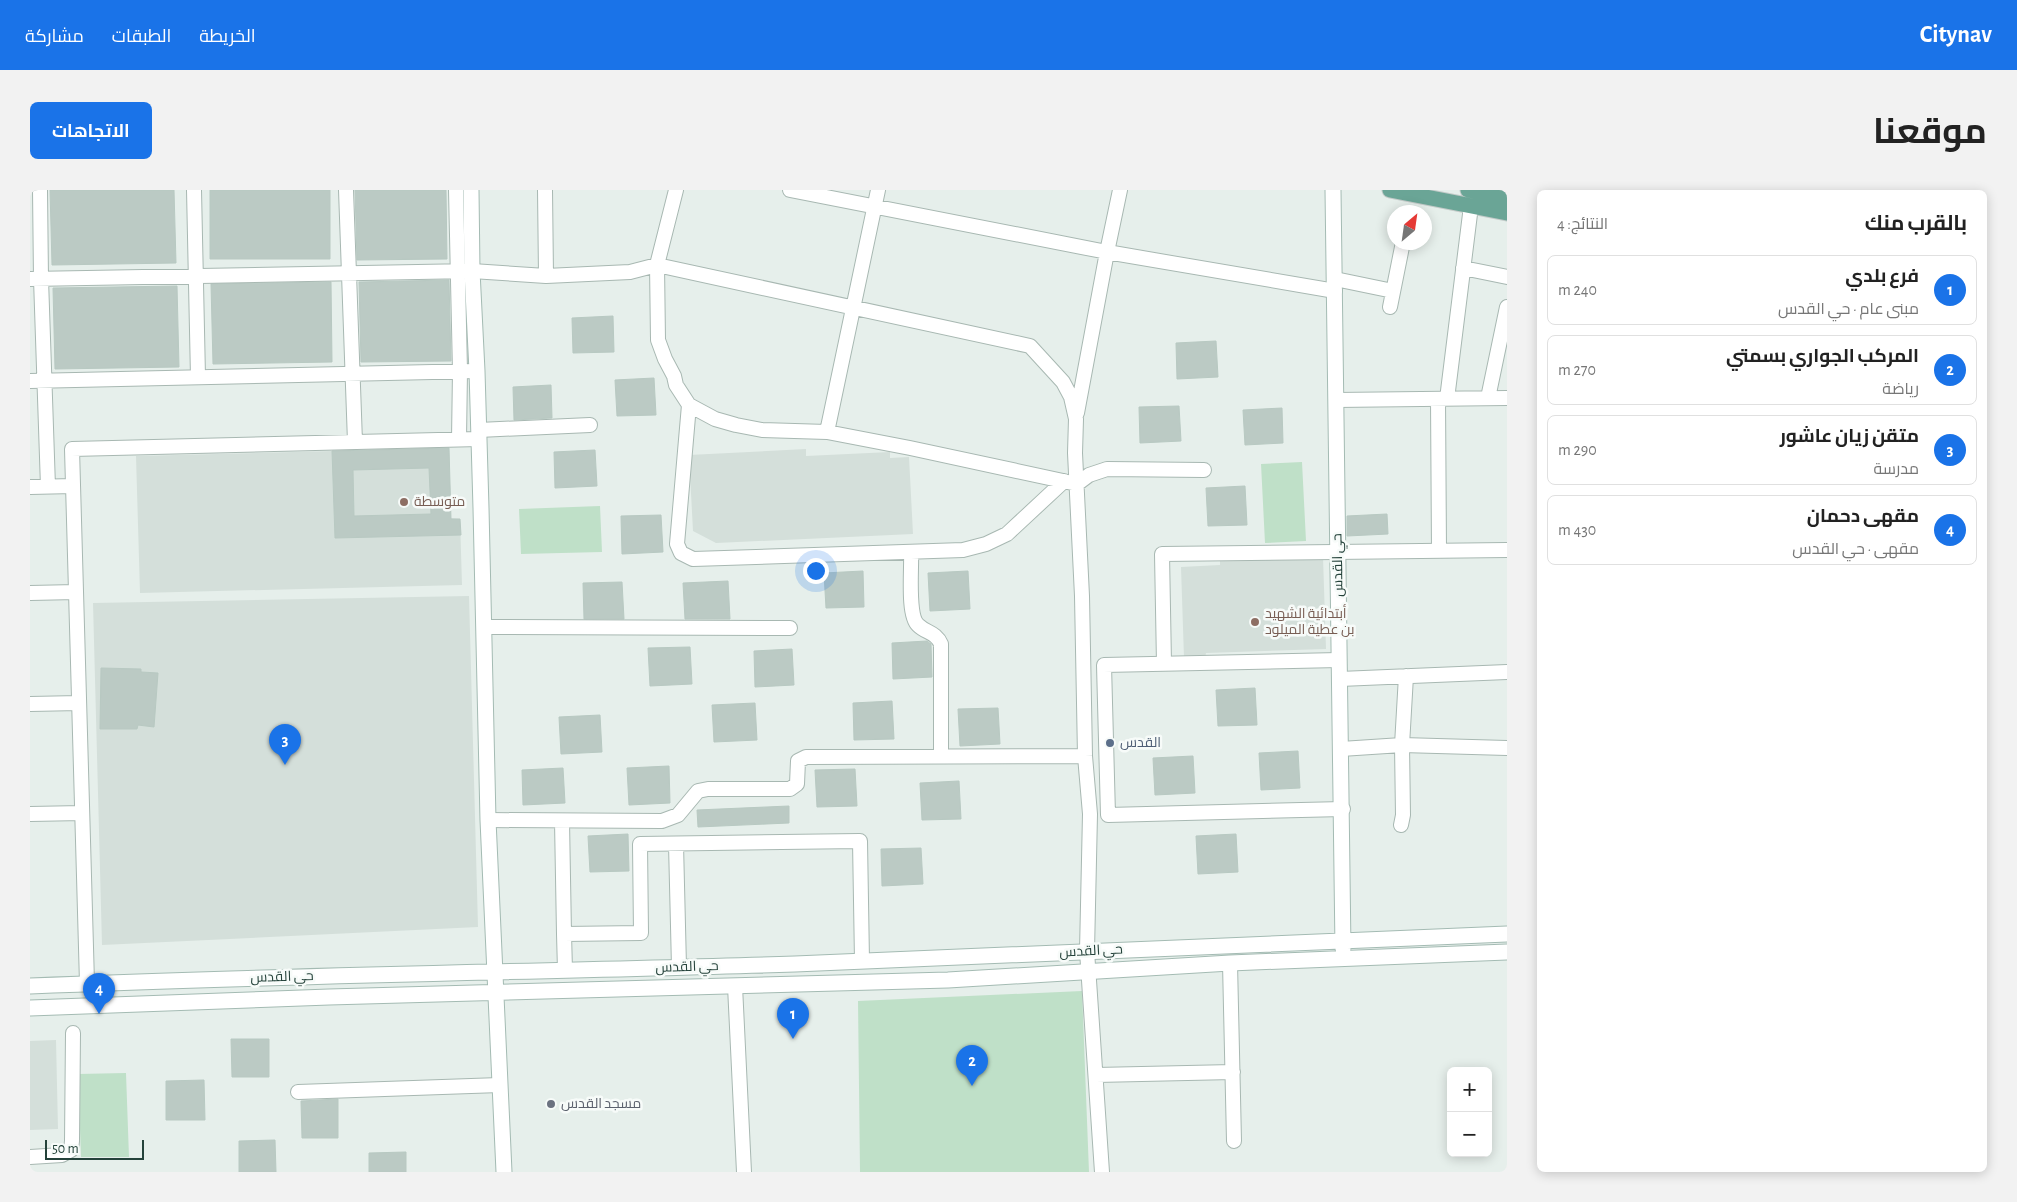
<!DOCTYPE html>
<html lang="ar">
<meta charset="utf-8">
<style>
:root{--surface:#fff;--page:#f2f2f2;--text:#222;--muted:#767676;--line:#e0e0e0;--accent:#1a73e8}
body{margin:0;font-family:"Alegreya Sans",Cairo,sans-serif;background:var(--page);color:var(--text);direction:rtl}
.controls{position:absolute;right:15px;bottom:15px;display:grid;overflow:hidden;border-radius:8px;box-shadow:0 2px 12px #0003}
.controls button{width:45px;height:45px;display:grid;place-items:center;padding:0;border:0;border-bottom:1px solid var(--line);background:var(--surface);color:var(--text);font:25px sans-serif}
.compass{position:absolute;left:1357px;top:15px;width:45px;height:45px;border-radius:50%;background:var(--surface);box-shadow:0 2px 12px #0003;rotate:29deg}
.scale{position:absolute;left:15px;bottom:12px;width:99px;box-sizing:border-box;padding-left:5px;border:2px solid #24423a;border-top:0;font-size:14px;line-height:18px;white-space:nowrap;color:#24423a;-webkit-text-stroke:4px #f7fbf9;paint-order:stroke}
.you{position:absolute;left:785px;top:380px;width:18px;height:18px;margin:-12px;border:4px solid #fff;border-radius:50%;background:#1a73e8;box-shadow:0 0 0 8px #1a73e833}
.badge{display:grid;place-items:center;width:32px;height:32px;border-radius:50%;background:var(--accent);color:#fff;font-size:16px;font-weight:700}
.pin{position:absolute;translate:-50% -41px;filter:drop-shadow(0 1px 2px #0008)}
.pin::after{content:'';position:absolute;top:26px;width:18px;height:15px;background:inherit;clip-path:polygon(0 0,100% 0,50% 100%)}
.list{margin:0;padding:0;list-style:none}
h2{display:flex;justify-content:space-between;align-items:center;height:65px;margin:0;padding:0 20px;font-size:21px}
h2 small{font-size:16px;font-weight:400;color:var(--muted)}
.list li{display:grid;grid-template-columns:32px 1fr auto;gap:15px;align-items:center;box-sizing:border-box;height:70px;margin:0 10px 10px;padding:0 10px;border:1px solid var(--line);border-radius:8px}
.list b{display:block;font-size:19px;white-space:nowrap}
.list p{margin:0;font-size:16px;white-space:nowrap;color:var(--muted)}
.list em{font-size:16px;font-style:normal;color:var(--muted)}
.map{position:relative;flex:none;width:1477px;height:982px;overflow:hidden;direction:ltr;border-radius:8px}
header{display:flex;align-items:center;gap:30px;box-sizing:border-box;height:70px;padding:0 25px;background:var(--accent);color:#fff}
header strong{font-size:24px}
nav{display:flex;gap:28px;margin-inline-start:auto;font-size:18px}
.intro{display:flex;align-items:center;justify-content:space-between;box-sizing:border-box;height:120px;padding:0 30px}
h1{margin:0;font-size:35px}
.button{padding:12px 22px;border-radius:8px;background:var(--accent);color:#fff;font-size:18px;font-weight:700}
main{display:flex;gap:30px;padding:0 30px}
aside{flex:1;background:var(--surface);border-radius:8px;box-shadow:0 2px 12px #0003}
.map>svg:first-child{display:block}
.built{fill:#d4dfda}
.green{fill:#bfe0c8}
.building{fill:#bbcac4;stroke:#b8c9c2;fill-rule:evenodd}
.lines{fill:none;stroke-linecap:round;stroke-linejoin:round}
.street-casing{stroke:#a8b8b2;stroke-width:16}
.secondary-casing{stroke:#a4bbb3;stroke-width:17}
.primary-casing{stroke:#c2cac8;stroke-width:17}
.street{stroke:#fff;stroke-width:14}
.secondary{stroke:#fff;stroke-width:15}
.primary{stroke:#6aa596;stroke-width:15}
.education-dot{fill:#8d6e63;stroke:#f7fbf9;stroke-width:2}
.service-dot{fill:#5c6f8a;stroke:#f7fbf9;stroke-width:2}
.worship-dot{fill:#6b7280;stroke:#f7fbf9;stroke-width:2}
.labels{text-anchor:middle;dominant-baseline:central;stroke-width:5;stroke-linejoin:round;paint-order:stroke}
.education-label{font-size:14px;fill:#785e54;stroke:#f7fbf9;text-anchor:start}
.street-label{font-size:14px;fill:#24423a;stroke:#f7fbf9}
.service-label{font-size:14px;fill:#4e5e75;stroke:#f7fbf9;text-anchor:start}
.worship-label{font-size:14px;fill:#5b616d;stroke:#f7fbf9;text-anchor:start}
</style>
<header>
<strong>Citynav</strong>
<nav><a>الخريطة</a><a>الطبقات</a><a>مشاركة</a></nav>
</header>
<div class="intro"><h1>موقعنا</h1><a class="button">الاتجاهات</a></div>
<main>
<aside>
<h2>بالقرب منك<small>النتائج: 4</small></h2>
<ul class="list">
<li><span class="badge">1</span><div><b>فرع بلدي</b><p>مبنى عام · حي القدس</p></div><em>240 m</em></li>
<li><span class="badge">2</span><div><b>المركب الجواري بسمتي</b><p>رياضة</p></div><em>270 m</em></li>
<li><span class="badge">3</span><div><b>متقن زيان عاشور</b><p>مدرسة</p></div><em>290 m</em></li>
<li><span class="badge">4</span><div><b>مقهى دحمان</b><p>مقهى · حي القدس</p></div><em>430 m</em></li>
</ul>
</aside>
<div class="map">
<svg width="1477" height="982" viewBox="0 0 1477 982">
<rect width="100%" height="100%" fill="#e6efeb"/>
<!-- built -->
<path class="built" d="M 419,258 L 421,328 L 430,329 L 432,395 L 110,403 L 106,266 Z
M 776,259 L 776,266 L 860,262 L 860,268 L 879,267 L 883,344 L 686,353 L 663,341 L 659,265 Z
M 1293,367 L 1296,459 L 1176,463 L 1175,468 L 1154,468 L 1151,377 L 1190,375 L 1190,370 Z
M 439,406 L 448,737 L 72,755 L 63,413 Z
M 26,850 L 28,939 L 0,940 L 0,851 Z"/>
<!-- green -->
<path class="green" d="M 1272,272 L 1276,351 L 1235,353 L 1231,274 Z
M 570,316 L 572,362 L 491,364 L 489,319 Z
M 1052,801 L 1059,982 L 830,982 L 828,811 Z
M 96,883 L 99,967 L 51,967 L 48,884 Z"/>
<!-- building -->
<path class="building" d="M 20,0 L 144,0 L 146,73 L 22,75 Z
M 180,0 L 300,0 L 300,69 L 180,69 Z
M 325,0 L 416,0 L 417,69 L 327,70 Z
M 419,90 L 421,171 L 331,172 L 329,92 Z
M 301,92 L 302,172 L 183,174 L 181,94 Z
M 147,96 L 149,177 L 25,179 L 23,98 Z
M 583,126 L 584,162 L 543,163 L 542,128 Z
M 1186,151 L 1188,187 L 1147,189 L 1146,153 Z
M 624,188 L 626,225 L 587,226 L 585,190 Z
M 521,195 L 522,228 L 484,230 L 483,197 Z
M 1149,216 L 1151,251 L 1110,253 L 1109,217 Z
M 1252,218 L 1253,253 L 1215,255 L 1213,220 Z
M 419,258 L 421,329 L 430,329 L 431,345 L 305,348 L 302,261 ZM 399,278 L 401,324 L 324,326 L 323,280 Z
M 565,260 L 567,296 L 525,298 L 524,262 Z
M 1215,296 L 1217,335 L 1178,336 L 1176,298 Z
M 1357,324 L 1358,344 L 1317,346 L 1317,326 Z
M 631,325 L 633,362 L 592,364 L 591,326 Z
M 833,381 L 834,417 L 796,418 L 794,383 Z
M 938,381 L 940,419 L 900,421 L 898,383 Z
M 698,391 L 700,429 L 655,429 L 653,393 Z
M 592,392 L 594,429 L 554,429 L 553,393 Z
M 897,451 L 901,454 L 902,487 L 863,489 L 862,453 Z
M 660,457 L 662,494 L 620,496 L 618,458 Z
M 762,459 L 764,495 L 725,497 L 724,461 Z
M 71,478 L 111,479 L 111,482 L 128,483 L 124,537 L 108,535 L 107,539 L 70,539 Z
M 1225,498 L 1227,535 L 1188,536 L 1186,500 Z
M 862,511 L 864,549 L 824,550 L 823,513 Z
M 725,513 L 727,550 L 684,552 L 682,515 Z
M 968,518 L 970,554 L 930,556 L 928,519 Z
M 570,525 L 572,562 L 531,564 L 529,527 Z
M 1268,561 L 1270,598 L 1231,600 L 1229,563 Z
M 1163,566 L 1165,603 L 1125,605 L 1123,568 Z
M 639,576 L 640,613 L 599,615 L 597,578 Z
M 533,578 L 535,613 L 493,615 L 492,580 Z
M 825,579 L 827,616 L 787,617 L 785,580 Z
M 929,591 L 931,629 L 892,630 L 890,593 Z
M 759,616 L 759,633 L 668,637 L 667,620 Z
M 598,644 L 599,681 L 560,682 L 558,646 Z
M 1206,644 L 1208,682 L 1168,684 L 1166,646 Z
M 891,658 L 893,694 L 852,696 L 851,659 Z
M 201,849 L 239,849 L 239,887 L 202,887 Z
M 174,890 L 175,930 L 136,930 L 136,891 Z
M 308,909 L 308,948 L 272,948 L 271,911 Z
M 245,950 L 246,982 L 209,982 L 209,951 Z
M 376,962 L 376,982 L 339,982 L 339,963 Z"/>
<g class="lines">
<!-- street casing -->
<g class="street-casing">
<path id="street" d="M 10,0 L 11,89 L 18,297
M 164,0 L 168,187
M 316,0 L 325,252
M 426,0 L 430,181 L 429,249
M 515,0 L 516,86
M 646,0 L 627,75 L 628,150 L 635,169 L 644,186 L 646,195 L 659,215 L 685,229 L 706,235 L 732,240 L 797,242 L 880,258 L 1047,294 L 1059,285 L 1077,279 L 1174,280
M 760,0 L 1077,62 L 1047,223
M 1090,0 L 1077,62 L 1305,101
M 1433,78 L 1477,87
M 0,89 L 442,81 L 516,86 L 600,82 L 627,75 L 1000,156 L 1033,192 L 1041,207 L 1046,229 L 1045,263 L 1052,406 L 1055,566 L 1060,624 L 1057,761 L 1072,982
M 1305,89 L 1363,101
M 1360,117 L 1373,52
M 0,191 L 447,181
M 1458,208 L 1477,117
M 1408,209 L 1409,361
M 1417,209 L 1441,16
M 1306,210 L 1477,208
M 659,215 L 647,354 L 651,363 L 663,369 L 933,360 L 956,354 L 977,344 L 1034,291
M 449,240 L 560,235
M 797,242 L 848,0
M 0,297 L 43,296
M 881,363 C 882,378 877,425 888,435 C 896,443 906,442 911,454 L 911,566
M 0,403 L 46,402
M 454,437 L 760,438
M 1309,470 L 1074,475 L 1078,625 L 1313,619
M 1134,474 L 1132,364 L 1477,360
M 1310,489 L 1477,482
M 0,514 L 49,513
M 1311,559 L 1372,555 L 1477,558
M 0,624 L 52,623
M 458,630 L 632,631 L 648,625 L 668,601 L 678,599 L 760,599 L 767,594 L 768,571 L 776,567 L 1055,566
M 532,631 L 534,744
M 1371,635 L 1373,625 L 1372,555 L 1376,486
M 646,654 L 649,777
M 1200,773 L 1204,951
M 535,780 L 534,744 L 611,743 L 610,654 L 830,651 L 832,771
M 57,793 L 42,259 L 449,249
M 705,796 L 714,982
M 1066,885 L 1203,882
M 268,902 L 470,895
M 0,967 L 32,965 L 41,960 L 42,951 L 43,843"/>
</g>
<!-- secondary casing -->
<g class="secondary-casing">
<path id="secondary" d="M 441,0 L 442,81 L 447,181 L 451,318 L 458,630 L 474,982
M 1303,0 L 1313,759
M 0,796 C 255,785 510,782 765,774 C 1002,766 1239,752 1477,744
M 0,818 L 299,807 L 918,790 L 1200,773 L 1477,762"/>
</g>
<!-- primary casing -->
<g class="primary-casing">
<path id="primary" d="M 1360,0 L 1477,23
M 1438,0 L 1477,8"/>
</g>
<!-- street -->
<use href="#street" class="street"/>
<!-- secondary -->
<use href="#secondary" class="secondary"/>
<!-- primary -->
<use href="#primary" class="primary"/>
</g>
<!-- markers -->
<g class="education-dot">
<circle cx="374" cy="312" r="5"/>
<circle cx="1225" cy="432" r="5"/>
</g>
<circle class="service-dot" cx="1080" cy="553" r="5"/>
<circle class="worship-dot" cx="521" cy="914" r="5"/>
<g class="labels">
<!-- education labels -->
<g class="education-label">
<text x="384" y="312">متوسطة</text>
<text x="1235" y="424">أبتدائية الشهيد<tspan x="1235" dy="16">بن عطية الميلود</tspan></text>
</g>
<!-- street labels -->
<g class="street-label">
<text transform="translate(1308 375) rotate(-91)">حي القدس</text>
<text transform="translate(1061 761) rotate(-3)">حي القدس</text>
<text transform="translate(657 777) rotate(-2)">حي القدس</text>
<text transform="translate(252 787) rotate(-2)">حي القدس</text>
</g>
<!-- service labels -->
<g class="service-label">
<text x="1090" y="553">القدس</text>
</g>
<!-- worship labels -->
<g class="worship-label">
<text x="531" y="914">مسجد القدس</text>
</g>
</g>
</svg>
<div class="controls">
<button>+</button>
<button>−</button>
</div>
<svg class="compass" viewBox="-18 -18 36 36"><path d="M0-13l5 13h-10z" fill="#e53935"/><path d="M0 13l5-13h-10z" fill="#767676"/></svg>
<div class="scale">50 m</div>
<div class="you"></div>
<div class="pin badge" style="left:763px;top:849px">1</div>
<div class="pin badge" style="left:942px;top:896px">2</div>
<div class="pin badge" style="left:255px;top:575px">3</div>
<div class="pin badge" style="left:69px;top:824px">4</div>
</div>
</main>
